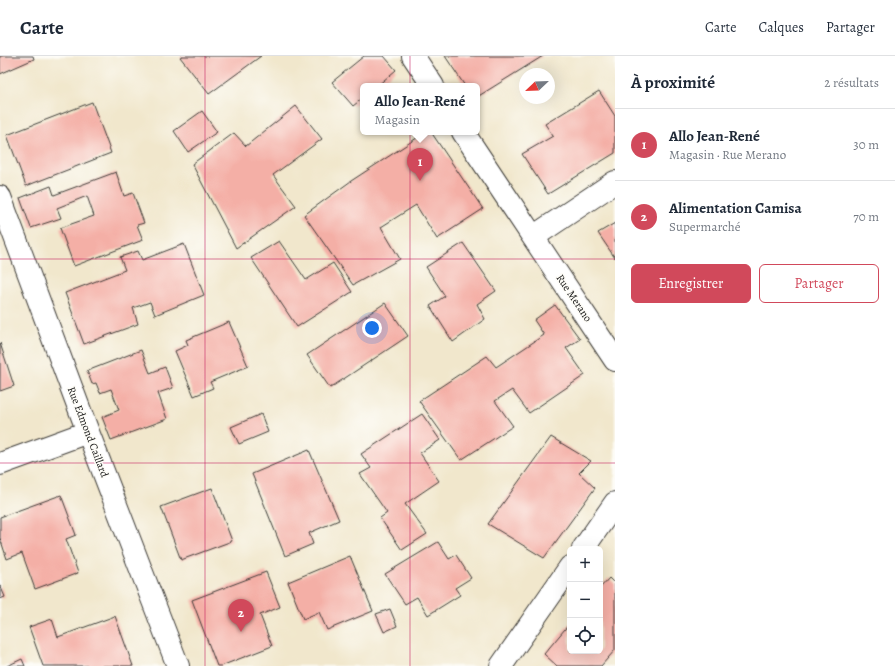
<!DOCTYPE html>
<html lang="fr">
<meta charset="utf-8">
<style>
:root{--surface:#fff;--page:#f2f2f3;--text:#1f2937;--muted:#747a83;--line:#e0e1e3;--accent:#d1495b}
body{margin:0;font-family:Alegreya,serif;background:var(--page);color:var(--text)}
.controls{position:absolute;right:12px;bottom:12px;display:grid;overflow:hidden;border-radius:6px;box-shadow:0 4px 16px #0002}
.controls button{width:36px;height:36px;display:grid;place-items:center;padding:0;border:0;border-bottom:1px solid var(--line);background:var(--surface);color:var(--text);font:20px sans-serif}
.compass{position:absolute;left:519px;top:12px;width:36px;height:36px;border-radius:50%;background:var(--surface);box-shadow:0 4px 16px #0002;rotate:247deg}
.you{position:absolute;left:372px;top:272px;width:14px;height:14px;margin:-10px;border:3px solid #fff;border-radius:50%;background:#1a73e8;box-shadow:0 0 0 6px #1a73e833}
.badge{display:grid;place-items:center;width:26px;height:26px;border-radius:50%;background:var(--accent);color:#fff;font-size:13px;font-weight:700}
.pin{position:absolute;translate:-50% -33px;filter:drop-shadow(0 1px 2px #0008)}
.pin::after{content:'';position:absolute;top:21px;width:14px;height:12px;background:inherit;clip-path:polygon(0 0,100% 0,50% 100%)}
.popup{position:absolute;left:360px;top:27px;width:120px;height:52px;box-sizing:border-box;display:grid;place-content:center;border-radius:6px;background:var(--surface);filter:drop-shadow(0 1px 3px #0005);font-size:13px;white-space:nowrap;color:var(--muted)}
.popup b{font-size:15px;color:var(--text)}
.popup::after{content:'';position:absolute;left:50%;top:100%;margin-left:-8px;border:8px solid transparent;border-top-color:var(--surface)}
.list{margin:0;padding:0;list-style:none}
h2{display:flex;justify-content:space-between;align-items:center;height:52px;margin:0;padding:0 16px;font-size:17px}
h2 small{font-size:13px;font-weight:400;color:var(--muted)}
.list li{display:grid;grid-template-columns:26px 1fr auto;gap:12px;align-items:center;box-sizing:border-box;height:72px;padding:0 16px;border-top:1px solid var(--line)}
.list b{display:block;font-size:15px;white-space:nowrap}
.list p{margin:0;font-size:13px;white-space:nowrap;color:var(--muted)}
.list em{font-size:13px;font-style:normal;color:var(--muted)}
.actions{display:flex;gap:8px;padding:12px 16px}
.actions a{flex:1;padding:9px 0;border:1px solid var(--accent);border-radius:6px;text-align:center;font-size:14px;color:var(--accent)}
.actions .main{background:var(--accent);color:#fff}
.icon{flex:none;width:22px;height:22px;fill:none;stroke:currentColor;stroke-width:2;stroke-linecap:round;stroke-linejoin:round}
.map{position:relative;flex:none;width:615px;height:610px;overflow:hidden}
header{display:flex;align-items:center;gap:24px;box-sizing:border-box;height:56px;padding:0 20px;background:var(--surface);border-bottom:1px solid var(--line)}
header strong{font-size:19px}
nav{display:flex;gap:22px;margin-inline-start:auto;font-size:14px}
main{display:flex}
aside{flex:1;background:var(--surface)}
.map>svg:first-child{display:block}
.building{fill:#f4afa6}
.lines{fill:none;stroke-linecap:round;stroke-linejoin:round}
.minor-casing{stroke:#3c3a36;stroke-width:24}
.minor{stroke:#fff;stroke-width:22}
.grid{fill:none;stroke:#c2185b;stroke-width:1;stroke-opacity:0.55}
.labels{text-anchor:middle;dominant-baseline:central;stroke-width:3;stroke-linejoin:round;paint-order:stroke}
.street-label{font-size:11px;fill:#1c1c1c;stroke:#fdfcf7}
</style>
<header>
<strong>Carte</strong>
<nav><a>Carte</a><a>Calques</a><a>Partager</a></nav>
</header>
<main>
<div class="map">
<svg width="615" height="610" viewBox="0 0 615 610">
<rect width="100%" height="100%" fill="#fdfcf7"/>
<filter id="ink" filterUnits="userSpaceOnUse"><feTurbulence type="fractalNoise" baseFrequency=".025" numOctaves="2"/><feDisplacementMap in="SourceGraphic" scale="8" xChannelSelector="R" yChannelSelector="G"/><feConvolveMatrix kernelMatrix="1 2 1 2 8 2 1 2 1" color-interpolation-filters="sRGB"/></filter>
<filter id="wash" filterUnits="userSpaceOnUse"><feTurbulence type="fractalNoise" baseFrequency=".012" numOctaves="4" result="noise"/><feDisplacementMap in="SourceGraphic" scale="16" xChannelSelector="R" yChannelSelector="G"/><feGaussianBlur stdDeviation="0.9" result="paint"/><feColorMatrix in="noise" values="0 0 0 0 0 0 0 0 0 0 0 0 0 0 0 0 0 1.4 0 .05"/><feComposite in="paint" operator="in"/></filter>
<g filter="url(#wash)">
<rect width="100%" height="100%" fill="#f1e7cc"/>
<g id="blocks">
<!-- building -->
<path class="building" d="M 0,0 L 33,0 L 34,3 L 0,18 Z
M 182,0 L 261,0 L 209,38 L 180,1 Z
M 364,0 L 384,0 L 396,14 L 377,30 L 363,30 L 363,42 L 353,50 L 332,26 Z
M 445,0 L 543,0 L 477,41 L 477,30 L 465,30 Z
M 599,35 L 615,60 L 615,97 L 548,138 L 522,98 L 553,80 L 545,68 Z
M 92,46 L 111,97 L 26,130 L 7,79 Z
M 296,50 L 322,83 L 273,119 L 296,150 L 236,192 L 192,108 L 234,77 L 246,90 Z
M 202,55 L 217,76 L 188,96 L 174,75 Z
M 426,76 L 431,76 L 483,153 L 437,183 L 416,149 L 381,171 L 400,203 L 353,229 L 304,159 L 351,125 Z
M 116,116 L 124,140 L 133,137 L 144,167 L 137,169 L 143,184 L 74,210 L 60,172 L 94,160 L 87,140 L 57,152 L 61,162 L 31,172 L 20,142 L 51,130 L 54,139 Z
M 615,167 L 615,202 L 598,177 Z
M 279,185 L 306,224 L 333,207 L 352,236 L 297,271 L 251,202 Z
M 463,187 L 496,235 L 477,248 L 485,263 L 453,286 L 430,250 L 445,240 L 426,211 Z
M 184,188 L 204,239 L 155,259 L 150,246 L 133,252 L 138,268 L 84,288 L 65,237 L 125,214 L 120,201 L 138,195 L 142,204 Z
M 385,247 L 408,280 L 330,332 L 307,299 Z
M 555,249 L 580,283 L 566,292 L 585,319 L 529,357 L 512,334 L 495,345 L 513,370 L 461,404 L 419,345 L 487,300 L 496,311 L 544,279 L 534,264 Z
M 229,266 L 248,310 L 210,326 L 213,332 L 194,340 L 175,295 L 188,289 L 186,284 Z
M 0,287 L 14,330 L 0,335 Z
M 141,294 L 150,317 L 165,311 L 173,332 L 158,337 L 167,363 L 111,384 L 102,361 L 119,354 L 111,333 L 100,337 L 96,327 L 92,328 L 87,315 Z
M 261,358 L 268,376 L 239,388 L 231,371 Z
M 422,358 L 440,384 L 420,397 L 439,425 L 405,448 L 427,478 L 402,494 L 380,462 L 387,457 L 360,418 L 371,412 L 361,398 Z
M 551,381 L 591,405 L 579,417 L 595,432 L 544,502 L 488,468 Z
M 309,394 L 339,464 L 309,477 L 313,488 L 285,500 L 252,418 Z
M 212,432 L 232,485 L 181,504 L 161,451 Z
M 61,439 L 76,479 L 66,483 L 78,517 L 35,533 L 22,497 L 7,503 L 0,482 L 0,461 Z
M 438,486 L 449,503 L 456,499 L 471,522 L 455,532 L 460,539 L 428,559 L 417,541 L 405,548 L 385,518 Z
M 350,500 L 373,555 L 327,574 L 319,556 L 303,563 L 288,526 Z
M 266,516 L 280,551 L 260,559 L 272,590 L 221,610 L 217,610 L 192,544 Z
M 609,522 L 615,528 L 615,594 L 601,610 L 557,610 L 544,598 L 570,567 L 570,595 L 600,595 L 600,532 Z
M 0,529 L 5,541 L 0,543 Z
M 390,553 L 397,570 L 384,576 L 376,558 Z
M 115,560 L 133,610 L 43,610 L 29,571 L 52,563 L 58,581 Z
M 22,603 L 25,610 L 7,610 Z"/>
</g>
</g>
<g filter="url(#ink)">
<use href="#blocks" fill-opacity="0" stroke="#3c3a36" stroke-width="1"/>
<g class="lines">
<!-- minor casing -->
<g class="minor-casing">
<path id="minor" d="M 413,0 L 433,30
M 463,76 L 615,304
M 0,141 L 88,376 L 178,610
M 533,181 L 615,126
M 0,408 L 88,376
M 583,493 L 615,447
M 501,610 L 570,511"/>
</g>
<!-- minor -->
<use href="#minor" class="minor"/>
</g>
</g>
<!-- grid -->
<path class="grid" d="M 205,0 L 205,610M 410,0 L 410,610M 0,203 L 615,203M 0,407 L 615,407"/>
<g class="labels">
<!-- street labels -->
<g class="street-label">
<text transform="translate(574 242) rotate(56)">Rue Merano</text>
<text transform="translate(88 376) rotate(69)">Rue Edmond Caillard</text>
</g>
</g>
</svg>
<div class="controls">
<button>+</button>
<button>−</button>
<button><svg class="icon" aria-label="locate" viewBox="0 0 24 24"><circle cx="12" cy="12" r="6"/><path d="M12 2v4M12 18v4M2 12h4M18 12h4"/></svg></button>
</div>
<svg class="compass" viewBox="-18 -18 36 36"><path d="M0-13l5 13h-10z" fill="#e53935"/><path d="M0 13l5-13h-10z" fill="#747a83"/></svg>
<div class="you"></div>
<div class="pin badge" style="left:420px;top:125px">1</div>
<div class="popup"><b>Allo Jean-René</b>Magasin</div>
<div class="pin badge" style="left:241px;top:576px">2</div>
</div>
<aside>
<h2>À proximité<small>2 résultats</small></h2>
<ul class="list">
<li><span class="badge">1</span><div><b>Allo Jean-René</b><p>Magasin · Rue Merano</p></div><em>30 m</em></li>
<li><span class="badge">2</span><div><b>Alimentation Camisa</b><p>Supermarché</p></div><em>70 m</em></li>
</ul>
<div class="actions"><a class="main">Enregistrer</a><a>Partager</a></div>
</aside>
</main>
